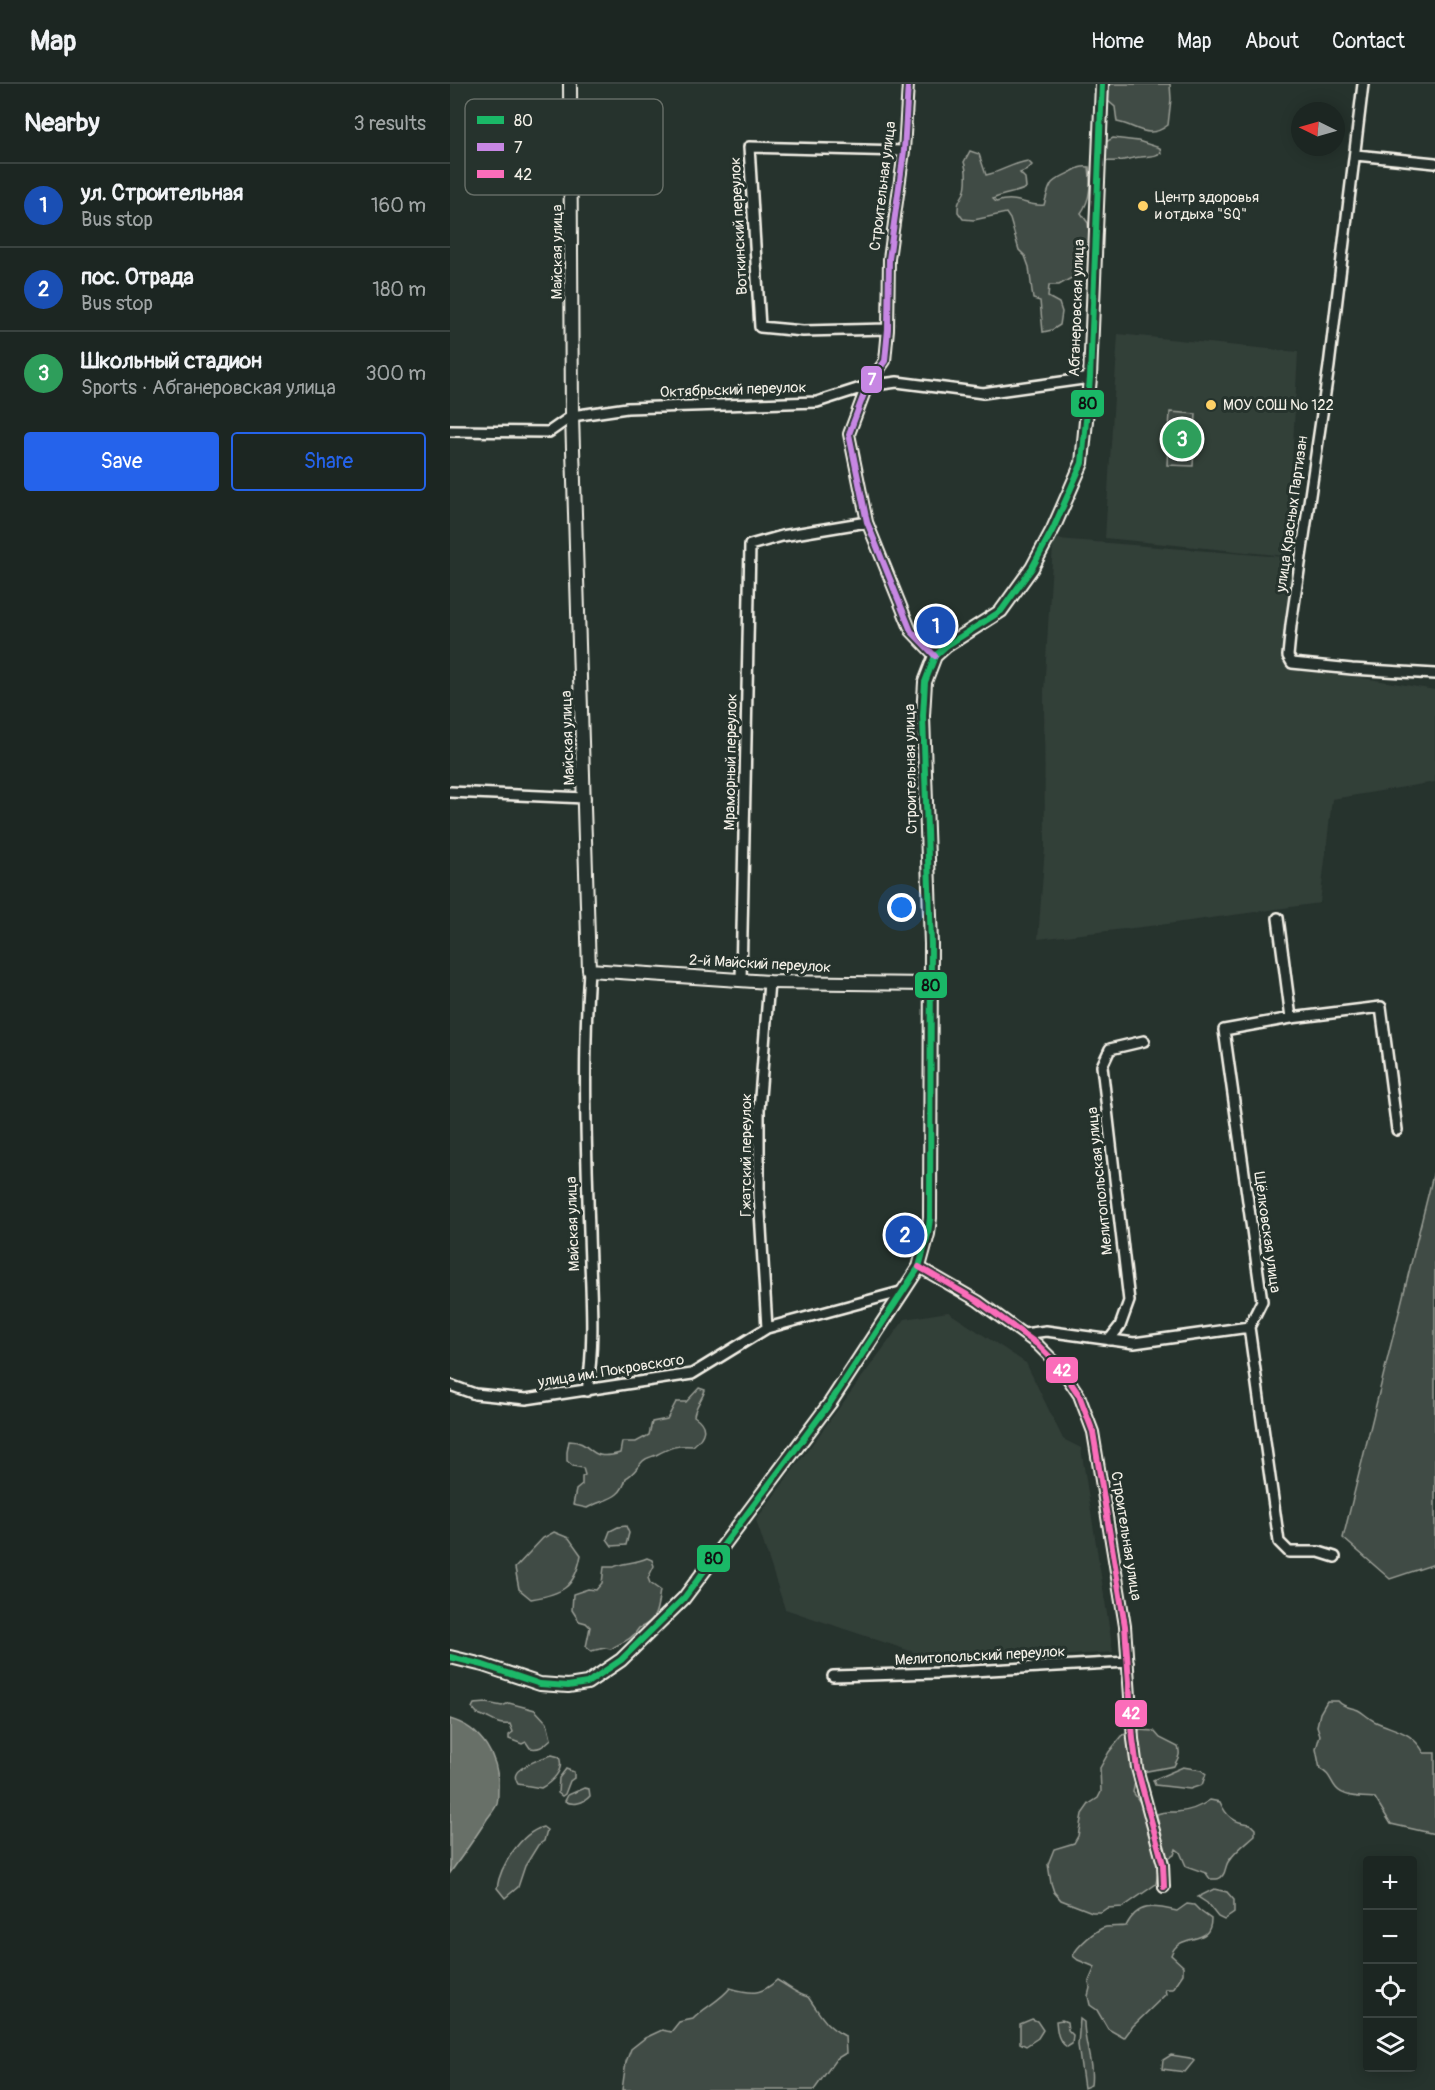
<!DOCTYPE html>
<meta charset="utf-8">
<style>
:root{--surface:#1c2622;--page:#252e2a;--text:#f1f3f6;--muted:#a0a5a5;--line:#3a4340;--accent:#2563eb}
body{margin:0;font-family:Pangolin,sans-serif;background:var(--page);color:var(--text)}
.controls{position:absolute;right:18px;bottom:18px;display:grid;overflow:hidden;border-radius:6px;box-shadow:0 3px 15px #0003}
.controls button{width:54px;height:54px;display:grid;place-items:center;padding:0;border:0;border-bottom:2px solid var(--line);background:var(--surface);color:var(--text);font:30px sans-serif}
.compass{position:absolute;left:841px;top:18px;width:54px;height:54px;border-radius:50%;background:var(--surface);box-shadow:0 3px 15px #0003;rotate:275deg}
.you{position:absolute;left:452px;top:824px;width:21px;height:21px;margin:-15px;border:4px solid #fff;border-radius:50%;background:#1a73e8;box-shadow:0 0 0 9px #1a73e833}
.badge{display:grid;place-items:center;width:39px;height:39px;border-radius:50%;background:var(--accent);color:#fff;font-size:20px;font-weight:700}
.pin{position:absolute;translate:-50% -50%;border:3px solid #fff;box-shadow:0 2px 6px #0006}
.list{margin:0;padding:0;list-style:none}
h2{display:flex;justify-content:space-between;align-items:center;height:78px;margin:0;padding:0 24px;font-size:26px}
h2 small{font-size:20px;font-weight:400;color:var(--muted)}
.list li{display:grid;grid-template-columns:39px 1fr auto;gap:18px;align-items:center;box-sizing:border-box;height:84px;padding:0 24px;border-top:2px solid var(--line)}
.list b{display:block;font-size:22px;white-space:nowrap}
.list p{margin:0;font-size:20px;white-space:nowrap;color:var(--muted)}
.list em{font-size:20px;font-style:normal;color:var(--muted)}
.actions{display:flex;gap:12px;padding:18px 24px}
.actions a{flex:1;padding:14px 0;border:2px solid var(--accent);border-radius:6px;text-align:center;font-size:21px;color:var(--accent)}
.actions .main{background:var(--accent);color:#fff}
.icon{flex:none;width:33px;height:33px;fill:none;stroke:currentColor;stroke-width:2;stroke-linecap:round;stroke-linejoin:round}
.map{position:relative;flex:none;width:985px;height:2006px;overflow:hidden}
header{display:flex;align-items:center;gap:36px;box-sizing:border-box;height:84px;padding:0 30px;background:var(--surface);border-bottom:2px solid var(--line)}
header strong{font-size:28px}
nav{display:flex;gap:33px;margin-inline-start:auto;font-size:21px}
main{display:flex}
aside{flex:1;background:var(--surface)}
.map>svg:first-child{display:block}
.built{fill:#333f39}
.green{fill:#414b45;stroke:#9a9e96;stroke-width:1.5}
.water{fill:#676f68;stroke:#9fa39b;stroke-width:1.5}
.lines{fill:none;stroke-linecap:round;stroke-linejoin:round}
.minor-casing{stroke:#f4f1e8;stroke-width:14}
.tertiary-casing{stroke:#f4f1e8;stroke-width:16}
.minor{stroke:#26332d;stroke-width:9}
.tertiary{stroke:#26332d;stroke-width:12}
.bus-1-casing{stroke:#26332d;stroke-width:10}
.bus-2-casing{stroke:#26332d;stroke-width:10}
.bus-3-casing{stroke:#26332d;stroke-width:10}
.bus-1{stroke:#1ab867;stroke-width:6}
.bus-2{stroke:#c787e3;stroke-width:6}
.bus-3{stroke:#fb6dba;stroke-width:6}
.poi-dot{fill:#ffd166;stroke:#26332d;stroke-width:2}
.labels{text-anchor:middle;dominant-baseline:central;stroke-width:6;stroke-linejoin:round;paint-order:stroke}
.street-label{font-size:15px;fill:#f4f1e8;stroke:#26332d}
.poi-label{font-size:15px;fill:#f4f1e8;stroke:#26332d;text-anchor:start}
.key{fill:#26332d;stroke:#646c65;stroke-width:1.5}
.key-label{font-size:16px;fill:#f4f1e8}
.line-badge{stroke:#26332d;stroke-width:2}
.badge-label{font-size:16px;text-anchor:middle;font-weight:bold;fill:#fff}
.pale-badge-label{font-size:16px;text-anchor:middle;font-weight:bold;fill:#111}
</style>
<header>
<strong>Map</strong>
<nav><a>Home</a><a>Map</a><a>About</a><a>Contact</a></nav>
</header>
<main>
<aside>
<h2>Nearby<small>3 results</small></h2>
<ul class="list">
<li><span class="badge" style="background:#1a4fb4">1</span><div><b>ул. Строительная</b><p>Bus stop</p></div><em>160 m</em></li>
<li><span class="badge" style="background:#1a4fb4">2</span><div><b>пос. Отрада</b><p>Bus stop</p></div><em>180 m</em></li>
<li><span class="badge" style="background:#2e9e5b">3</span><div><b>Школьный стадион</b><p>Sports · Абганеровская улица</p></div><em>300 m</em></li>
</ul>
<div class="actions"><a class="main">Save</a><a>Share</a></div>
</aside>
<div class="map">
<svg width="985" height="2006" viewBox="0 0 985 2006">
<rect width="100%" height="100%" fill="#26332d"/>
<filter id="ink" filterUnits="userSpaceOnUse"><feTurbulence type="fractalNoise" baseFrequency=".0167" numOctaves="2"/><feDisplacementMap in="SourceGraphic" scale="12" xChannelSelector="R" yChannelSelector="G"/><feConvolveMatrix kernelMatrix="1 2 1 2 8 2 1 2 1" color-interpolation-filters="sRGB"/></filter>
<g filter="url(#ink)">
<!-- built -->
<path class="built" d="M 668,250 L 848,268 L 837,472 L 655,454 Z
M 608,455 L 846,474 L 842,582 L 985,606 L 985,698 L 882,715 L 870,819 L 717,840 L 588,855 L 595,763 L 594,608 L 603,461 Z
M 498,1228 L 576,1279 L 613,1355 L 631,1364 L 663,1568 L 499,1580 L 335,1525 L 306,1436 L 455,1235 Z"/>
<!-- green -->
<path class="green" d="M 657,0 L 720,0 L 721,15 L 718,41 C 698,57 686,41 667,38 L 665,23 L 657,16 Z
M 663,54 L 688,57 L 710,64 L 711,69 C 703,73 700,72 691,73 C 678,74 668,79 655,77 L 654,59 Z
M 520,67 L 529,70 L 536,91 C 551,88 563,79 578,77 L 582,81 L 577,86 L 570,89 L 575,94 L 576,104 C 565,110 554,109 543,115 L 546,118 C 568,111 576,123 594,121 C 601,97 598,99 621,88 C 628,84 631,82 639,83 C 641,99 641,115 631,129 L 638,139 L 640,157 L 632,178 L 625,192 L 609,201 L 599,201 L 598,213 L 609,219 L 612,228 L 610,241 L 602,246 L 593,248 L 590,217 L 583,215 L 579,183 L 575,172 L 569,166 L 560,135 L 556,129 L 524,136 L 513,135 L 508,128 C 508,117 509,118 514,109 C 517,101 517,86 514,78 Z
M 720,328 L 746,330 L 743,382 L 717,381 Z
M 985,1083 L 985,1480 L 940,1495 L 893,1454 Z
M 249,1304 L 255,1306 C 252,1316 245,1322 244,1332 C 259,1342 255,1352 243,1362 C 226,1361 221,1363 206,1371 C 202,1373 197,1373 193,1377 C 187,1383 184,1390 176,1394 C 171,1417 154,1414 137,1424 L 123,1421 L 126,1406 L 132,1401 L 132,1393 L 135,1391 L 133,1384 L 123,1382 L 117,1377 L 117,1368 L 119,1357 C 144,1357 137,1379 170,1369 L 172,1358 L 186,1358 L 199,1351 L 202,1338 L 217,1335 L 226,1318 L 236,1318 Z
M 176,1442 L 179,1449 L 176,1461 L 162,1462 L 157,1455 L 160,1447 L 168,1443 Z
M 104,1448 L 119,1454 L 131,1471 C 125,1504 112,1510 81,1515 L 69,1505 L 65,1484 L 93,1454 Z
M 197,1474 L 202,1476 L 204,1482 L 198,1494 L 200,1499 L 210,1506 C 207,1524 208,1537 189,1544 C 181,1557 173,1557 161,1565 L 155,1564 L 141,1567 L 136,1563 L 140,1543 L 136,1539 L 129,1537 L 122,1526 L 123,1510 L 138,1505 L 146,1506 L 152,1499 L 154,1483 L 164,1483 C 169,1479 187,1479 197,1474 Z
M 877,1617 L 888,1617 C 894,1624 900,1623 908,1626 C 914,1629 918,1634 924,1637 C 945,1647 961,1646 974,1669 L 985,1669 L 985,1750 L 941,1740 L 925,1714 C 913,1713 894,1714 886,1704 C 879,1695 881,1691 870,1685 L 866,1665 L 870,1651 L 867,1642 L 870,1629 Z
M 37,1619 L 52,1622 L 59,1619 L 85,1626 L 97,1639 L 101,1655 C 94,1661 91,1666 80,1664 L 76,1658 L 72,1660 L 59,1655 L 59,1651 L 63,1648 L 60,1640 C 45,1642 41,1633 27,1630 L 22,1624 L 24,1620 Z
M 687,1646 L 704,1647 L 710,1654 L 728,1663 C 731,1671 728,1674 724,1682 L 687,1689 L 683,1708 L 694,1724 L 696,1737 L 704,1758 L 705,1774 L 709,1783 L 706,1800 L 673,1823 L 657,1824 L 651,1828 L 642,1828 L 611,1816 L 604,1808 L 601,1799 L 598,1780 L 604,1765 L 624,1759 L 628,1752 L 632,1730 L 639,1720 L 648,1714 L 651,1708 L 650,1684 L 659,1668 L 673,1651 Z
M 102,1671 L 109,1673 C 115,1686 102,1698 91,1704 L 68,1700 C 66,1696 64,1694 66,1690 C 68,1683 94,1673 102,1671 Z
M 733,1683 L 751,1686 L 756,1690 L 752,1701 L 740,1705 L 705,1701 L 703,1696 Z
M 116,1685 L 124,1688 L 124,1694 L 120,1697 L 115,1710 L 112,1712 L 108,1709 L 109,1694 Z
M 134,1704 L 139,1705 L 140,1712 C 134,1719 123,1722 115,1717 L 118,1711 Z
M 760,1716 L 770,1718 C 776,1732 784,1739 800,1740 L 805,1745 L 805,1751 C 795,1760 786,1766 778,1778 C 775,1783 776,1787 773,1791 C 770,1796 765,1795 760,1795 L 756,1789 L 736,1782 L 730,1768 L 726,1765 L 724,1771 L 717,1775 L 714,1770 L 707,1736 L 707,1730 C 714,1727 719,1728 727,1728 C 739,1727 750,1723 760,1716 Z
M 93,1743 L 97,1746 L 94,1757 L 88,1761 L 75,1782 L 68,1803 L 55,1814 L 47,1804 C 50,1782 71,1749 93,1743 Z
M 764,1805 L 777,1808 L 784,1816 L 784,1829 L 774,1836 L 768,1833 L 757,1819 L 748,1813 Z
M 737,1820 L 744,1821 L 750,1827 L 761,1835 C 761,1864 730,1846 721,1871 L 733,1882 L 733,1890 L 723,1905 L 715,1905 L 716,1910 L 683,1942 L 674,1954 L 658,1945 L 647,1926 L 640,1921 L 638,1912 L 640,1904 L 639,1897 L 645,1883 L 628,1876 L 623,1872 C 626,1863 646,1845 656,1843 C 663,1842 669,1843 676,1842 C 688,1818 704,1822 727,1827 Z
M 327,1896 C 338,1902 346,1910 358,1913 C 371,1931 374,1941 395,1952 L 396,1969 L 386,1975 L 364,2006 L 172,2006 L 176,1978 L 181,1965 L 195,1954 L 212,1946 L 221,1948 L 229,1938 L 243,1935 C 254,1923 270,1917 280,1904 C 301,1910 310,1912 327,1896 Z
M 582,1935 L 587,1937 L 593,1946 L 588,1954 L 576,1962 L 570,1959 L 570,1940 Z
M 630,1935 L 634,1938 C 634,1960 644,1979 641,2001 L 634,2004 L 628,1961 Z
M 612,1936 L 617,1938 L 618,1946 L 623,1951 L 622,1960 L 617,1963 C 607,1956 607,1947 606,1937 Z
M 721,1971 L 740,1974 L 744,1977 L 735,1988 L 712,1985 L 713,1976 Z"/>
<!-- water -->
<path class="water" d="M 0,1635 C 32,1644 50,1674 48,1706 C 48,1710 48,1716 47,1720 C 45,1725 40,1731 37,1735 C 25,1754 13,1771 0,1789 Z"/>
<g class="lines">
<!-- minor casing -->
<g class="minor-casing">
<path id="minor" d="M 458,0 L 454,67 L 439,175 L 438,245 L 435,277 L 417,302 L 399,350 L 417,438 L 461,547 L 485,572
M 913,0 L 879,282 L 841,541 L 838,572 L 842,579 L 902,585 L 985,590
M 906,71 L 985,79
M 438,245 L 353,247 L 310,243 L 299,63 L 454,67
M 0,347 L 99,348 L 122,332 L 177,324 L 367,318 L 417,302 L 447,298 L 533,309 L 640,294
M 0,708 L 135,714
M 828,834 L 841,934 L 774,946 L 812,1217 L 799,1243 L 829,1458 L 839,1468 L 869,1468 L 885,1473
M 291,896 L 300,461 L 332,452 L 417,438
M 841,934 L 931,923 L 947,1046
M 469,1183 L 528,1217 L 587,1260 L 610,1283 L 629,1311 L 643,1348 L 675,1542 L 683,1655 L 687,1684 L 713,1780 L 714,1803
M 317,1244 L 309,1111 L 309,1026 L 319,898
M 574,1250 L 596,1247 L 684,1259 L 799,1243
M 659,1256 L 670,1242 L 679,1217 L 652,982 L 660,965 L 694,957
M 0,1301 L 25,1310 L 76,1315 L 242,1290 L 317,1244 L 454,1207
M 137,1307 C 146,1254 140,1200 139,1147 C 136,1059 133,973 139,886
M 383,1592 L 487,1589 L 678,1578"/>
</g>
<!-- tertiary casing -->
<g class="tertiary-casing">
<path id="tertiary" d="M 120,0 L 122,332 L 139,886 L 319,898 L 479,900
M 0,1573 L 33,1581 L 90,1600 L 118,1602 L 137,1599 L 171,1576 L 234,1514 L 380,1319 L 469,1183 L 478,1150 L 480,1134 L 481,860 L 473,632 L 475,598 L 485,572 L 496,562 L 551,527 L 582,484 L 603,445 L 632,379 L 640,294 L 652,0"/>
</g>
<!-- minor -->
<use href="#minor" class="minor"/>
<!-- tertiary -->
<use href="#tertiary" class="tertiary"/>
<!-- bus-1 casing -->
<g class="bus-1-casing">
<path id="bus-1" d="M 0,1573 L 33,1581 L 90,1600 L 118,1602 L 137,1599 L 171,1576 L 234,1514 L 380,1319 L 469,1183 L 478,1150 L 480,1134 L 481,860 L 473,632 L 475,598 L 485,572 L 496,562 L 551,527 L 582,484 L 603,445 L 632,379 L 640,294 L 652,0"/>
</g>
<!-- bus-2 casing -->
<g class="bus-2-casing">
<path id="bus-2" d="M 458,0 L 454,67 L 439,175 L 438,245 L 435,277 L 417,302 L 399,350 L 417,438 L 461,547 L 485,572"/>
</g>
<!-- bus-3 casing -->
<g class="bus-3-casing">
<path id="bus-3" d="M 469,1183 L 528,1217 L 587,1260 L 610,1283 L 629,1311 L 643,1348 L 675,1542 L 683,1655 L 687,1684 L 713,1780 L 714,1803"/>
</g>
<!-- bus-1 -->
<use href="#bus-1" class="bus-1"/>
<!-- bus-2 -->
<use href="#bus-2" class="bus-2"/>
<!-- bus-3 -->
<use href="#bus-3" class="bus-3"/>
</g>
</g>
<!-- markers -->
<g class="poi-dot">
<circle cx="693" cy="122" r="6"/>
<circle cx="761" cy="321" r="6"/>
</g>
<g class="labels">
<!-- street labels -->
<g class="street-label">
<text transform="translate(433 102) rotate(-83)">Строительная улица</text>
<text transform="translate(289 142) rotate(-93)">Воткинский переулок</text>
<text transform="translate(107 168) rotate(-90)">Майская улица</text>
<text transform="translate(627 224) rotate(-88)">Абганеровская улица</text>
<text transform="translate(283 306) rotate(-2)">Октябрьский переулок</text>
<text transform="translate(842 430) rotate(-82)">улица Красных Партизан</text>
<text transform="translate(118 654) rotate(-92)">Майская улица</text>
<text transform="translate(281 678) rotate(-89)">Мраморный переулок</text>
<text transform="translate(461 685) rotate(-91)">Строительная улица</text>
<text transform="translate(310 880) rotate(3)">2-й Майский переулок</text>
<text transform="translate(296 1071) rotate(-90)">Гжатский переулок</text>
<text transform="translate(650 1097) rotate(-96)">Мелитопольская улица</text>
<text transform="translate(123 1140) rotate(-92)">Майская улица</text>
<text transform="translate(817 1148) rotate(82)">Щёлковская улица</text>
<text transform="translate(161 1287) rotate(-9)">улица им. Покровского</text>
<text transform="translate(676 1452) rotate(81)">Строительная улица</text>
<text transform="translate(530 1572) rotate(-3)">Мелитопольский переулок</text>
</g>
<!-- poi labels -->
<g class="poi-label">
<text x="705" y="113">Центр здоровья<tspan x="705" dy="17">и отдыха "SQ"</tspan></text>
<text x="773" y="321">МОУ СОШ № 122</text>
</g>
</g>
<!-- legend -->
<rect x="15" y="15" width="198" height="96" rx="9" class="key"/>
<rect x="27" y="32" width="27" height="8" fill="#1ab867"/>
<rect x="27" y="59" width="27" height="8" fill="#c787e3"/>
<rect x="27" y="86" width="27" height="8" fill="#fb6dba"/>
<g class="key-label">
<text x="64" y="42">80</text>
<text x="64" y="69">7</text>
<text x="64" y="96">42</text>
</g>
<g class="line-badge">
<rect x="410" y="281" width="23" height="29" rx="6" fill="#c787e3"/>
<rect x="620" y="305" width="35" height="29" rx="6" fill="#1ab867"/>
<rect x="464" y="887" width="34" height="28" rx="6" fill="#1ab867"/>
<rect x="595" y="1272" width="34" height="28" rx="6" fill="#fb6dba"/>
<rect x="246" y="1460" width="35" height="29" rx="6" fill="#1ab867"/>
<rect x="664" y="1615" width="34" height="29" rx="6" fill="#fb6dba"/>
</g>
<g class="badge-label">
<text x="422" y="301">7</text>
<text x="612" y="1292">42</text>
<text x="681" y="1635">42</text>
</g>
<g class="pale-badge-label">
<text x="638" y="325">80</text>
<text x="481" y="907">80</text>
<text x="264" y="1480">80</text>
</g>
</svg>
<div class="controls">
<button>+</button>
<button>−</button>
<button><svg class="icon" aria-label="locate" viewBox="0 0 24 24"><circle cx="12" cy="12" r="6"/><path d="M12 2v4M12 18v4M2 12h4M18 12h4"/></svg></button>
<button><svg class="icon" aria-label="layers" viewBox="0 0 24 24"><path d="M12 4l9 5-9 5-9-5zM3 14l9 5 9-5"/></svg></button>
</div>
<svg class="compass" viewBox="-18 -18 36 36"><path d="M0-13l5 13h-10z" fill="#e53935"/><path d="M0 13l5-13h-10z" fill="#a0a5a5"/></svg>
<div class="you"></div>
<div class="pin badge" style="left:486px;top:542px;background:#1a4fb4">1</div>
<div class="pin badge" style="left:455px;top:1151px;background:#1a4fb4">2</div>
<div class="pin badge" style="left:732px;top:355px;background:#2e9e5b">3</div>
</div>
</main>
